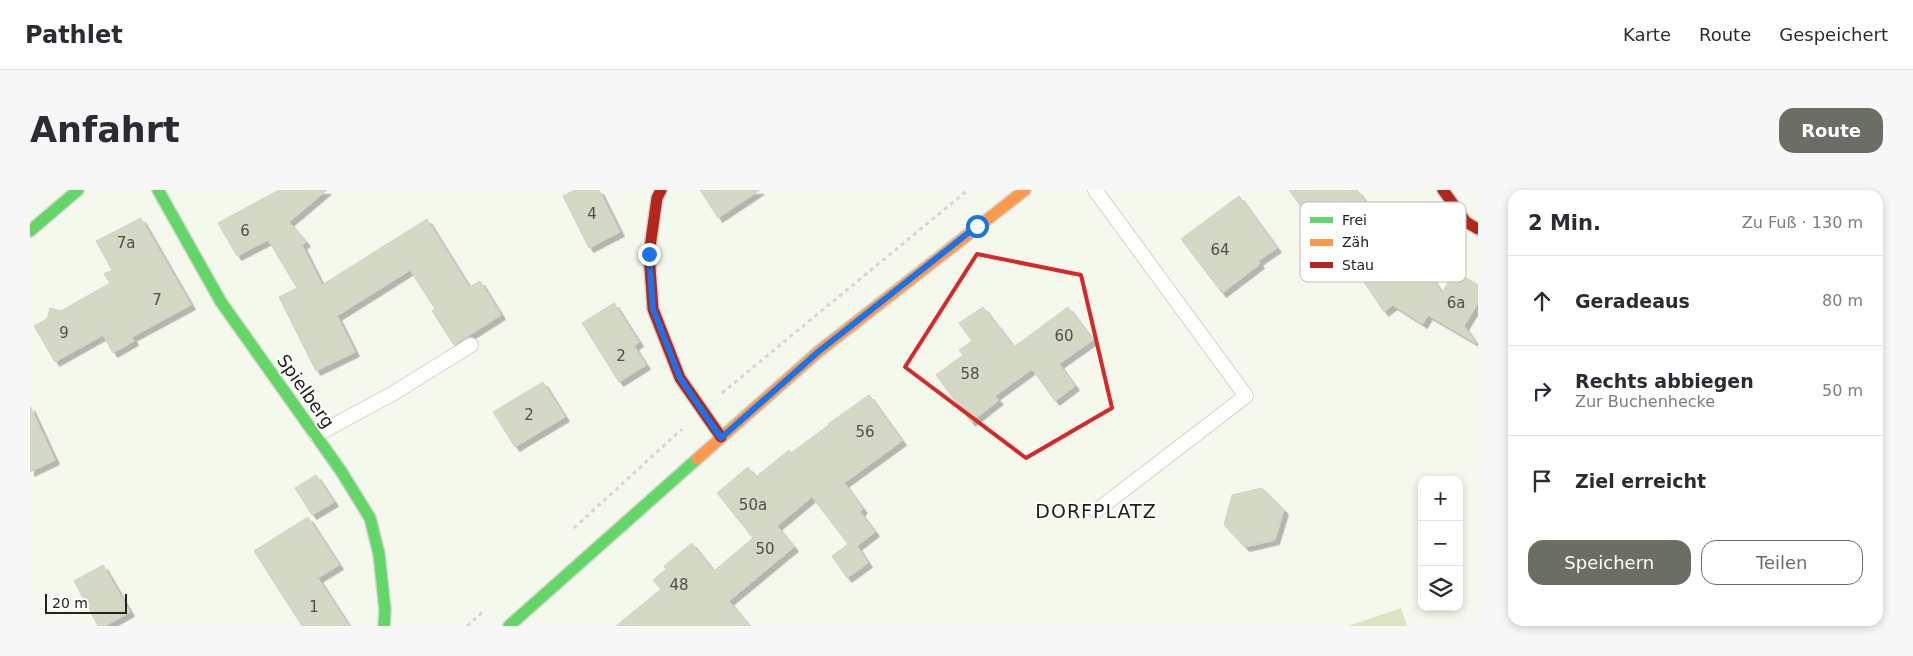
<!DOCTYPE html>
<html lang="de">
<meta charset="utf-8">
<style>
:root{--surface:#fff;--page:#f7f7f7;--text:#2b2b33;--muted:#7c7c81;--line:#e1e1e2;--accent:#6b6e64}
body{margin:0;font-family:"DejaVu Sans",sans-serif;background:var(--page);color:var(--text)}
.controls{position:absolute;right:15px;bottom:15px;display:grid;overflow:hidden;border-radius:10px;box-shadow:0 2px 8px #0003}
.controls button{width:45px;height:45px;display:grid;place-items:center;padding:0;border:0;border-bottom:1px solid var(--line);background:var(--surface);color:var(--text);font:25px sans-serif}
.scale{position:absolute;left:15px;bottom:12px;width:82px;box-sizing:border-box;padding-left:5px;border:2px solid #21231b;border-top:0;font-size:14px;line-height:18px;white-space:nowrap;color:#21231b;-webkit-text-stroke:4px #fff;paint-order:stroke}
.stop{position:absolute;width:15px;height:15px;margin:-11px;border:4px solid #1a73e8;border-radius:50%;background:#fff}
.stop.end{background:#1a73e8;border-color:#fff;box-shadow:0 1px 5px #0008}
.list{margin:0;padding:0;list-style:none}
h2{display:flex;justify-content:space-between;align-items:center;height:65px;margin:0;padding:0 20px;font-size:21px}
h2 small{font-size:16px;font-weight:400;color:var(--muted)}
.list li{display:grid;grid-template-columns:32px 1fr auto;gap:15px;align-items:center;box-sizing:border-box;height:90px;padding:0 20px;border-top:1px solid var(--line)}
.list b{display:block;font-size:19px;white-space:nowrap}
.list p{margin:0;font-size:16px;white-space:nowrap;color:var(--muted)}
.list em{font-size:16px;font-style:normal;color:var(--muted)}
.actions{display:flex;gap:10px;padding:15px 20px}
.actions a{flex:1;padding:11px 0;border:1px solid var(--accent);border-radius:15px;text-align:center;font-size:18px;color:var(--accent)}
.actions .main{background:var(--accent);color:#fff}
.icon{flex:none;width:28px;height:28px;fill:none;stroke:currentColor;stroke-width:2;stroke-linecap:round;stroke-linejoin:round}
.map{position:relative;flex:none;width:1448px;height:436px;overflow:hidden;border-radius:15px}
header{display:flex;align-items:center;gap:30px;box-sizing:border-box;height:70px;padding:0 25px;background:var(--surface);border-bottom:1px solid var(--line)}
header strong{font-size:24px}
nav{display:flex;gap:28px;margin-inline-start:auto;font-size:18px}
.intro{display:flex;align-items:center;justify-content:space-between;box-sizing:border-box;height:120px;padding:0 30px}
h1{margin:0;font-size:35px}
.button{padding:12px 22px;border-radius:15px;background:var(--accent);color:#fff;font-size:18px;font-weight:700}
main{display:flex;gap:30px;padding:0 30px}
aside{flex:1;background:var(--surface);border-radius:15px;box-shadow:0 2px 8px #0003}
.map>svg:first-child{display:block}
.green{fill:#dbe5c2}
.building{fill:#d3d9c5;stroke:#cfd2c8;filter:url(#shadow)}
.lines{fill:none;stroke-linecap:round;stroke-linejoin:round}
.lane-casing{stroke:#d1d4ca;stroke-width:16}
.fast-casing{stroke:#d1d4ca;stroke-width:14}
.slow-casing{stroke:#d1d4ca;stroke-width:14}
.jam-casing{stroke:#d1d4ca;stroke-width:14}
.path{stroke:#d6d7d3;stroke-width:3;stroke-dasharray:4 4;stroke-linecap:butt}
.lane{stroke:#fefefc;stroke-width:14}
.fast{stroke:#63d668;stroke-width:11}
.slow{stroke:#ff974d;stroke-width:11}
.jam{stroke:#b3261e;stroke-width:11}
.route{stroke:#1a73e8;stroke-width:6}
.marked{fill:none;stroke:#d62828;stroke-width:4;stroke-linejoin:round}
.labels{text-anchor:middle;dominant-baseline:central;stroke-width:4;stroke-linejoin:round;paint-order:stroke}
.number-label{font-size:15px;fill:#4e5046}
.street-label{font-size:18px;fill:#21231b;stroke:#fff}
.neighbourhood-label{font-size:19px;letter-spacing:1px;fill:#21231b;stroke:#fff}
.key{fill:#fff;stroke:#bcbdbb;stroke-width:1}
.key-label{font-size:14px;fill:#21231b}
</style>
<header>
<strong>Pathlet</strong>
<nav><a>Karte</a><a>Route</a><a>Gespeichert</a></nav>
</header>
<div class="intro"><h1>Anfahrt</h1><a class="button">Route</a></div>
<main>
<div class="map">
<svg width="1448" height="436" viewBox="0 0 1448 436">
<defs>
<filter id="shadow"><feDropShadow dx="4.5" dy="4.5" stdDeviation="0" flood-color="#0004"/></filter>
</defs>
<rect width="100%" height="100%" fill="#f5f8ec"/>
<!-- green -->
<path class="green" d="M 1371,418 L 1377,436 L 1318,436 Z"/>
<!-- building -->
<path class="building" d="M 249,0 L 297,0 L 259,32 L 276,52 L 272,55 L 292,95 L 397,29 L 439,97 L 450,91 L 471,125 L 424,155 L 402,121 L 405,119 L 380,80 L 307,126 L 325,162 L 286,181 L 249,107 L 267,98 L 238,50 L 207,66 L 188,33 Z
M 545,0 L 569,0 L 590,42 L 559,58 L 533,6 Z
M 670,0 L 730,0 L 688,28 Z
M 1259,0 L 1327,0 L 1360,47 L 1370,41 L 1412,103 L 1425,81 L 1448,95 L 1448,113 L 1434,136 L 1446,153 L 1398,125 L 1393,134 L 1363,115 L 1354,122 L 1309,54 L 1301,59 Z
M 1209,6 L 1247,58 L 1228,71 L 1230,74 L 1192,103 L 1151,49 Z
M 111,28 L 161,115 L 102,147 L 104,151 L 83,163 L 73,145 L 25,172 L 4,136 L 17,129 L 20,118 L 31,121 L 80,93 L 74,84 L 82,80 L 66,51 Z
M 584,113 L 609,152 L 604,156 L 616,175 L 589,192 L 552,133 Z
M 953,117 L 984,157 L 1038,117 L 1063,150 L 1029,174 L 1045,196 L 1025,211 L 1002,179 L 965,206 L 969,210 L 941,232 L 906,185 L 933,165 L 929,160 L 942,151 L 929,133 Z
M 513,192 L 535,227 L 485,257 L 463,222 Z
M 839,205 L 872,251 L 814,293 L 833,319 L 830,322 L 845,342 L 827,356 L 838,373 L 817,388 L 802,366 L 818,354 L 782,307 L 747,336 L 764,357 L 699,411 L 720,436 L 586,436 L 631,399 L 623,390 L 636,379 L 634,376 L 662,353 L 684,381 L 723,348 L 687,303 L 718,277 L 726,287 L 759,260 L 761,263 L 799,235 L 798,234 Z
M 0,216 L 25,270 L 0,282 Z
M 286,285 L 304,312 L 282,325 L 265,298 Z
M 1232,298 L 1254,320 L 1245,350 L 1215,357 L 1194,335 L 1202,305 Z
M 278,327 L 309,375 L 288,388 L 319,436 L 272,436 L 224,361 Z
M 73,375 L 100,422 L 75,436 L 68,436 L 44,391 Z"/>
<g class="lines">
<!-- lane casing -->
<g class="lane-casing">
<path id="lane" d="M 1065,0 L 1216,206 L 1066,321
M 286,245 L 362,204 L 441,155"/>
</g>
<!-- fast casing -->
<g class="fast-casing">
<path id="fast" d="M 128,0 L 191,112 L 311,281 L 340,328 L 349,364 L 355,420 L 354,436
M 0,41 L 48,0
M 479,436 L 667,269"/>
</g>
<!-- slow casing -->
<g class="slow-casing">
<path id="slow" d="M 667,269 L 788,162 L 995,0"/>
</g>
<!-- jam casing -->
<g class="jam-casing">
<path id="jam" d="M 631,0 L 627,8 L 619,64 L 623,119 L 650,188 L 691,247
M 1413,0 L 1436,32 L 1448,39"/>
</g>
<!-- path -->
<path class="path" d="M 692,203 L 938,0
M 544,338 L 652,239
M 437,436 L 455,420"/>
<!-- lane -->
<use href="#lane" class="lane"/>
<!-- fast -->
<use href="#fast" class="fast"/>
<!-- slow -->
<use href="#slow" class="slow"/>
<!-- jam -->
<use href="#jam" class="jam"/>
</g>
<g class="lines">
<!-- route -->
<path class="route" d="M 619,64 L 623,119 L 650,188 L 691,248 L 788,162 L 947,36"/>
</g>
<!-- marked area -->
<path class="marked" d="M 947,64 L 1051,85 L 1082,218 L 996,268 L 875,177 Z"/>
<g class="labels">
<!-- number labels -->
<g class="number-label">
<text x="562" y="24">4</text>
<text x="215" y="41">6</text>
<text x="96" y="53">7a</text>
<text x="1190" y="60">64</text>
<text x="127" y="110">7</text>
<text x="1426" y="113">6a</text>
<text x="34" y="143">9</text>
<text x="1034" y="146">60</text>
<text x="591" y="166">2</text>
<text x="940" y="184">58</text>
<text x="499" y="225">2</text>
<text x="835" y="242">56</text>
<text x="723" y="315">50a</text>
<text x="735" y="359">50</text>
<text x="649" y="395">48</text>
<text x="284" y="417">1</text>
</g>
<!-- street labels -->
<g class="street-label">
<text transform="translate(276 201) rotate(55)">Spielberg</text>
</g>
<!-- neighbourhood labels -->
<g class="neighbourhood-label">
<text x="1066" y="321">DORFPLATZ</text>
</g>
</g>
<!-- legend -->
<rect x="1270" y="12" width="166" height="80" rx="8" class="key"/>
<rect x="1280" y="27" width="23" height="6" fill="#63d668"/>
<rect x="1280" y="49" width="23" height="7" fill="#ff974d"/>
<rect x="1280" y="72" width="23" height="6" fill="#b3261e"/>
<g class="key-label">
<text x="1312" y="35">Frei</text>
<text x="1312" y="57">Zäh</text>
<text x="1312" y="80">Stau</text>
</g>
</svg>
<div class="controls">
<button>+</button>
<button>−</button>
<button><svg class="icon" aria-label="layers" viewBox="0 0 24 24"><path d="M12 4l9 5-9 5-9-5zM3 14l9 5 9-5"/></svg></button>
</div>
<div class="scale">20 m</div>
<div class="stop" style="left:947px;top:36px"></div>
<div class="stop end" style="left:619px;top:64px"></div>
</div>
<aside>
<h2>2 Min.<small>Zu Fuß · 130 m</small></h2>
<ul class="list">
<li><svg class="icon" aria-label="ahead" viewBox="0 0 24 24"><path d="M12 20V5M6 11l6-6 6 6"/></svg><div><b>Geradeaus</b></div><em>80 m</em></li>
<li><svg class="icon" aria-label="right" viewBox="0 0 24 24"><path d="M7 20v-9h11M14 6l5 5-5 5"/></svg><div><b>Rechts abbiegen</b><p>Zur Buchenhecke</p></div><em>50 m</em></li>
<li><svg class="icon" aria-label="arrive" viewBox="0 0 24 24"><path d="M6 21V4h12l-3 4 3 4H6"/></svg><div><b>Ziel erreicht</b></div></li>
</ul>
<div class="actions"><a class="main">Speichern</a><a>Teilen</a></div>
</aside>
</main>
